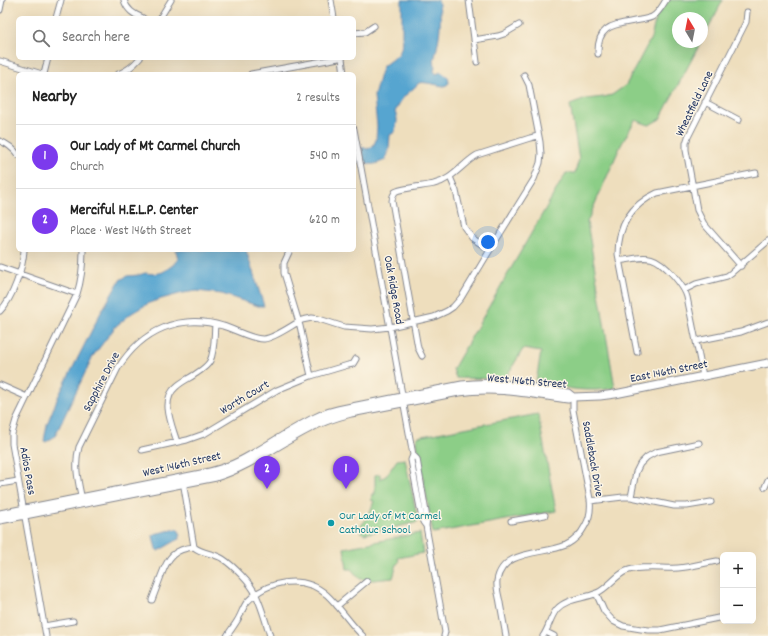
<!DOCTYPE html>
<meta charset="utf-8">
<style>
:root{--surface:#fff;--page:#f2f2f2;--text:#222;--muted:#767676;--line:#e0e0e0;--accent:#7c3aed}
body{margin:0;font-family:Dekko,sans-serif;background:var(--page);color:var(--text)}
.controls{position:absolute;right:12px;bottom:12px;display:grid;overflow:hidden;border-radius:6px;box-shadow:0 4px 16px #0002}
.controls button{width:36px;height:36px;display:grid;place-items:center;padding:0;border:0;border-bottom:1px solid var(--line);background:var(--surface);color:var(--text);font:20px sans-serif}
.compass{position:absolute;left:672px;top:12px;width:36px;height:36px;border-radius:50%;background:var(--surface);box-shadow:0 4px 16px #0002;rotate:350deg}
.you{position:absolute;left:488px;top:242px;width:14px;height:14px;margin:-10px;border:3px solid #fff;border-radius:50%;background:#1a73e8;box-shadow:0 0 0 6px #1a73e833}
.badge{display:grid;place-items:center;width:26px;height:26px;border-radius:50%;background:var(--accent);color:#fff;font-size:13px;font-weight:700}
.pin{position:absolute;translate:-50% -33px;filter:drop-shadow(0 1px 2px #0008)}
.pin::after{content:'';position:absolute;top:21px;width:14px;height:12px;background:inherit;clip-path:polygon(0 0,100% 0,50% 100%)}
.list{margin:0;padding:0;list-style:none}
h2{display:flex;justify-content:space-between;align-items:center;height:52px;margin:0;padding:0 16px;font-size:17px}
h2 small{font-size:13px;font-weight:400;color:var(--muted)}
.list li{display:grid;grid-template-columns:26px 1fr auto;gap:12px;align-items:center;box-sizing:border-box;height:64px;padding:0 16px;border-top:1px solid var(--line)}
.list b{display:block;font-size:15px;white-space:nowrap}
.list p{margin:0;font-size:13px;white-space:nowrap;color:var(--muted)}
.list em{font-size:13px;font-style:normal;color:var(--muted)}
.icon{flex:none;width:22px;height:22px;fill:none;stroke:currentColor;stroke-width:2;stroke-linecap:round;stroke-linejoin:round}
.map{position:relative;flex:none;width:768px;height:636px;overflow:hidden}
.search{position:absolute;background:var(--surface);box-shadow:0 4px 16px #0002;left:16px;top:16px;width:340px;height:44px;display:flex;align-items:center;gap:10px;box-sizing:border-box;padding:0 14px;border-radius:6px;color:var(--muted);font-size:15px}
.panel{position:absolute;background:var(--surface);box-shadow:0 4px 16px #0002;left:16px;top:72px;width:340px;height:180px;border-radius:6px}
.map>svg:first-child{display:block}
.green{fill:#8cce87;stroke:#547e72}
.water{fill:#56a5d0;stroke:#386a97}
.lines{fill:none;stroke-linecap:round;stroke-linejoin:round}
.minor-casing{stroke:#84868e;stroke-width:7}
.major-casing{stroke:#84868e;stroke-width:9}
.minor{stroke:#fff;stroke-width:5}
.major{stroke:#fff;stroke-width:7}
.culture-dot{fill:#0f9aa8;stroke:#fcf5e5;stroke-width:1.5}
.labels{text-anchor:middle;dominant-baseline:central;stroke-width:3;stroke-linejoin:round;paint-order:stroke}
.street-label{font-size:12px;fill:#1b2f5e;stroke:#fcf5e5}
.culture-label{font-size:12px;fill:#0d838f;stroke:#fcf5e5;text-anchor:start}
</style>
<div class="map">
<svg width="768" height="636" viewBox="0 0 768 636">
<rect width="100%" height="100%" fill="#fcf5e5"/>
<filter id="ink" filterUnits="userSpaceOnUse"><feTurbulence type="fractalNoise" baseFrequency=".025" numOctaves="2"/><feDisplacementMap in="SourceGraphic" scale="8" xChannelSelector="R" yChannelSelector="G"/><feConvolveMatrix kernelMatrix="1 2 1 2 8 2 1 2 1" color-interpolation-filters="sRGB"/></filter>
<filter id="wash" filterUnits="userSpaceOnUse"><feTurbulence type="fractalNoise" baseFrequency=".012" numOctaves="4" result="noise"/><feDisplacementMap in="SourceGraphic" scale="16" xChannelSelector="R" yChannelSelector="G"/><feGaussianBlur stdDeviation="0.9" result="paint"/><feColorMatrix in="noise" values="0 0 0 0 0 0 0 0 0 0 0 0 0 0 0 0 0 1.4 0 .05"/><feComposite in="paint" operator="in"/></filter>
<g filter="url(#wash)">
<rect width="100%" height="100%" fill="#eedebd"/>
<!-- green -->
<path class="green" d="M 669,0 L 723,0 L 702,40 L 702,18 L 678,18 L 678,42 L 701,42 L 660,119 L 649,125 L 635,120 L 620,147 L 587,222 L 615,388 C 587,393 563,388 536,382 L 541,352 L 523,349 L 505,379 L 456,378 L 453,369 L 566,173 L 575,173 L 579,159 L 570,105 L 586,99 L 604,97 L 612,95 L 626,85 L 651,38 L 656,17 Z
M 538,414 L 556,511 L 433,533 L 417,444 L 417,437 Z
M 405,459 L 418,521 L 415,523 L 364,534 L 361,532 C 359,525 364,523 368,517 C 370,513 372,506 374,501 L 371,500 L 372,494 L 375,494 L 375,475 L 380,474 L 380,479 L 386,476 L 397,460 Z
M 420,533 L 423,553 L 398,558 L 399,562 L 397,564 L 393,578 L 373,580 L 360,579 L 351,569 L 347,569 L 344,548 Z"/>
<!-- water -->
<path class="water" d="M 402,0 L 438,0 C 443,19 439,42 434,60 L 435,66 L 434,71 L 436,74 L 441,72 L 448,77 L 449,83 L 445,86 C 439,86 424,81 419,83 C 418,84 416,86 415,87 C 404,96 401,99 395,112 C 399,122 396,123 395,132 L 390,135 L 389,148 L 385,160 C 376,164 373,166 364,162 L 361,147 L 368,149 L 373,146 L 376,140 L 377,126 L 374,96 L 380,74 L 383,66 L 399,54 L 403,42 L 402,36 Z
M 176,250 L 246,250 L 264,306 L 258,306 L 222,294 L 197,291 L 183,293 L 161,299 L 149,303 L 132,313 L 116,326 L 93,356 L 55,436 L 46,442 L 44,441 L 47,424 L 58,397 L 100,314 L 120,280 L 127,276 L 139,275 L 145,273 L 154,274 L 163,272 L 173,265 L 178,259 Z
M 176,529 L 178,529 L 180,533 L 179,539 L 158,551 L 156,549 L 153,536 L 154,534 Z"/>
</g>
<g filter="url(#ink)">
<g class="lines">
<!-- minor casing -->
<g class="minor-casing">
<path id="minor" d="M 124,0 C 127,10 133,14 143,18
M 331,0 L 334,18
M 469,0 L 477,62
M 0,10 L 2,0
M 56,18 L 61,0
M 160,18 L 171,0
M 354,33 L 365,32 L 374,26
M 474,40 L 498,36 L 504,34 L 519,25
M 598,54 C 597,23 616,25 640,20 C 644,19 648,19 652,17 C 659,13 662,6 666,0
M 342,58 L 344,74
M 0,61 L 42,74
M 44,74 L 48,58
M 118,74 C 127,71 134,65 140,58
M 251,74 L 339,58
M 705,102 L 739,120
M 354,129 L 413,455 L 417,459 L 427,518 L 426,526 L 445,632 L 444,636
M 0,141 C 8,144 13,148 18,155
M 450,177 L 456,191 L 464,227 L 472,238 L 490,250
M 290,250 L 284,263 L 284,273 L 300,326 L 311,376
M 619,261 C 648,256 654,253 674,276 C 680,283 685,289 687,297 L 703,376
M 741,266 L 704,224 L 697,210 L 686,150 L 686,143 L 688,137 L 746,22 L 747,12
M 0,267 L 77,294
M 684,290 L 696,284 L 727,276 L 731,273 L 768,241
M 0,311 C 13,298 23,268 24,250
M 696,341 L 741,332 L 768,322
M 637,352 L 618,254 C 618,226 631,205 657,193 L 756,173
M 422,356 L 418,348 L 392,201 C 392,198 393,195 395,192 C 400,188 427,186 434,184 C 452,180 462,164 477,155 L 530,138 L 538,136
M 0,385 L 27,397
M 177,442 C 172,425 160,400 176,387 C 181,382 188,379 194,375 C 200,371 207,367 210,361 C 215,351 214,335 215,324
M 142,450 L 187,440 L 204,434 L 277,390 L 311,376 L 348,365 L 353,364 L 356,359
M 413,455 L 411,460 L 422,519 L 423,522 L 426,526
M 183,481 L 194,547 C 202,554 214,553 223,559 C 232,565 252,584 256,595 C 262,608 266,622 270,636
M 0,484 L 18,481
M 765,487 L 768,480
M 631,497 L 636,472 L 640,464 L 647,457 L 656,452 L 699,443
M 82,500 C 78,481 74,465 79,447 L 118,368 C 142,330 180,313 223,326 C 234,329 253,340 264,339 C 275,338 292,325 302,320 L 312,318 L 319,319 L 344,327 L 372,329 L 390,327 L 434,317 L 447,311 L 453,307 L 461,298 L 490,250 L 534,179 L 540,163 L 541,154 L 540,142 L 529,85 L 524,75
M 590,501 L 623,497 L 631,497 L 674,506 L 687,506 L 711,502
M 511,521 L 545,515
M 596,593 L 604,611 L 613,621 L 623,626 L 641,629 L 649,630 L 660,630 L 723,617
M 152,600 C 155,592 158,584 161,576 C 168,557 174,549 194,547
M 337,606 L 367,581
M 44,626 L 73,621
M 546,632 L 554,636
M 46,636 L 12,444 L 12,434 L 16,420 L 77,294 C 82,278 83,266 83,250
M 227,636 C 230,631 234,626 237,621 C 241,615 243,607 247,602 C 267,580 304,574 327,595 C 340,607 350,624 363,636
M 506,636 C 504,625 502,614 500,603 C 499,596 496,588 497,581 C 502,549 543,555 566,545 C 574,541 581,534 585,526 C 590,518 591,508 590,499 L 573,410 L 573,397
M 543,636 C 549,628 550,617 557,609 C 567,598 584,599 597,593 C 608,588 615,576 626,571 C 640,565 663,569 678,568 C 691,567 704,563 717,561"/>
</g>
<!-- major casing -->
<g class="major-casing">
<path id="major" d="M 0,514 L 201,474 C 215,471 229,467 242,460 C 267,447 290,430 315,418 C 325,413 336,410 347,408 L 462,385 C 499,380 532,388 568,393 L 573,397
M 0,520 L 216,477 C 251,466 278,444 310,428 C 323,421 336,417 351,413 L 459,392 C 496,386 531,394 568,399 L 573,397 L 600,396 L 615,394 L 768,363"/>
</g>
<!-- minor -->
<use href="#minor" class="minor"/>
<!-- major -->
<use href="#major" class="major"/>
</g>
</g>
<!-- markers -->
<circle class="culture-dot" cx="331" cy="523" r="4"/>
<g class="labels">
<!-- street labels -->
<g class="street-label">
<text transform="translate(695 104) rotate(-64)">Wheatfield Lane</text>
<text transform="translate(393 290) rotate(80)">Oak Ridge Road</text>
<text transform="translate(669 372) rotate(-11)">East 146th Street</text>
<text transform="translate(102 382) rotate(-62)">Sapphire Drive</text>
<text transform="translate(527 382) rotate(5)">West 146th Street</text>
<text transform="translate(245 398) rotate(-31)">Worth Court</text>
<text transform="translate(592 459) rotate(80)">Saddleback Drive</text>
<text transform="translate(182 465) rotate(-13)">West 146th Street</text>
<text transform="translate(27 471) rotate(80)">Adios Pass</text>
</g>
<!-- culture labels -->
<g class="culture-label">
<text x="339" y="516">Our Lady of Mt Carmel<tspan x="339" dy="14">Catholuc School</tspan></text>
</g>
</g>
</svg>
<div class="controls">
<button>+</button>
<button>−</button>
</div>
<svg class="compass" viewBox="-18 -18 36 36"><path d="M0-13l5 13h-10z" fill="#e53935"/><path d="M0 13l5-13h-10z" fill="#767676"/></svg>
<div class="you"></div>
<div class="pin badge" style="left:346px;top:489px">1</div>
<div class="pin badge" style="left:267px;top:489px">2</div>
<div class="search"><svg class="icon" aria-label="search" viewBox="0 0 24 24"><circle cx="10" cy="10" r="6"/><path d="M15 15l6 6"/></svg>Search here</div>
<section class="panel">
<h2>Nearby<small>2 results</small></h2>
<ul class="list">
<li><span class="badge">1</span><div><b>Our Lady of Mt Carmel Church</b><p>Church</p></div><em>540 m</em></li>
<li><span class="badge">2</span><div><b>Merciful H.E.L.P. Center</b><p>Place · West 146th Street</p></div><em>620 m</em></li>
</ul>
</section>
</div>
